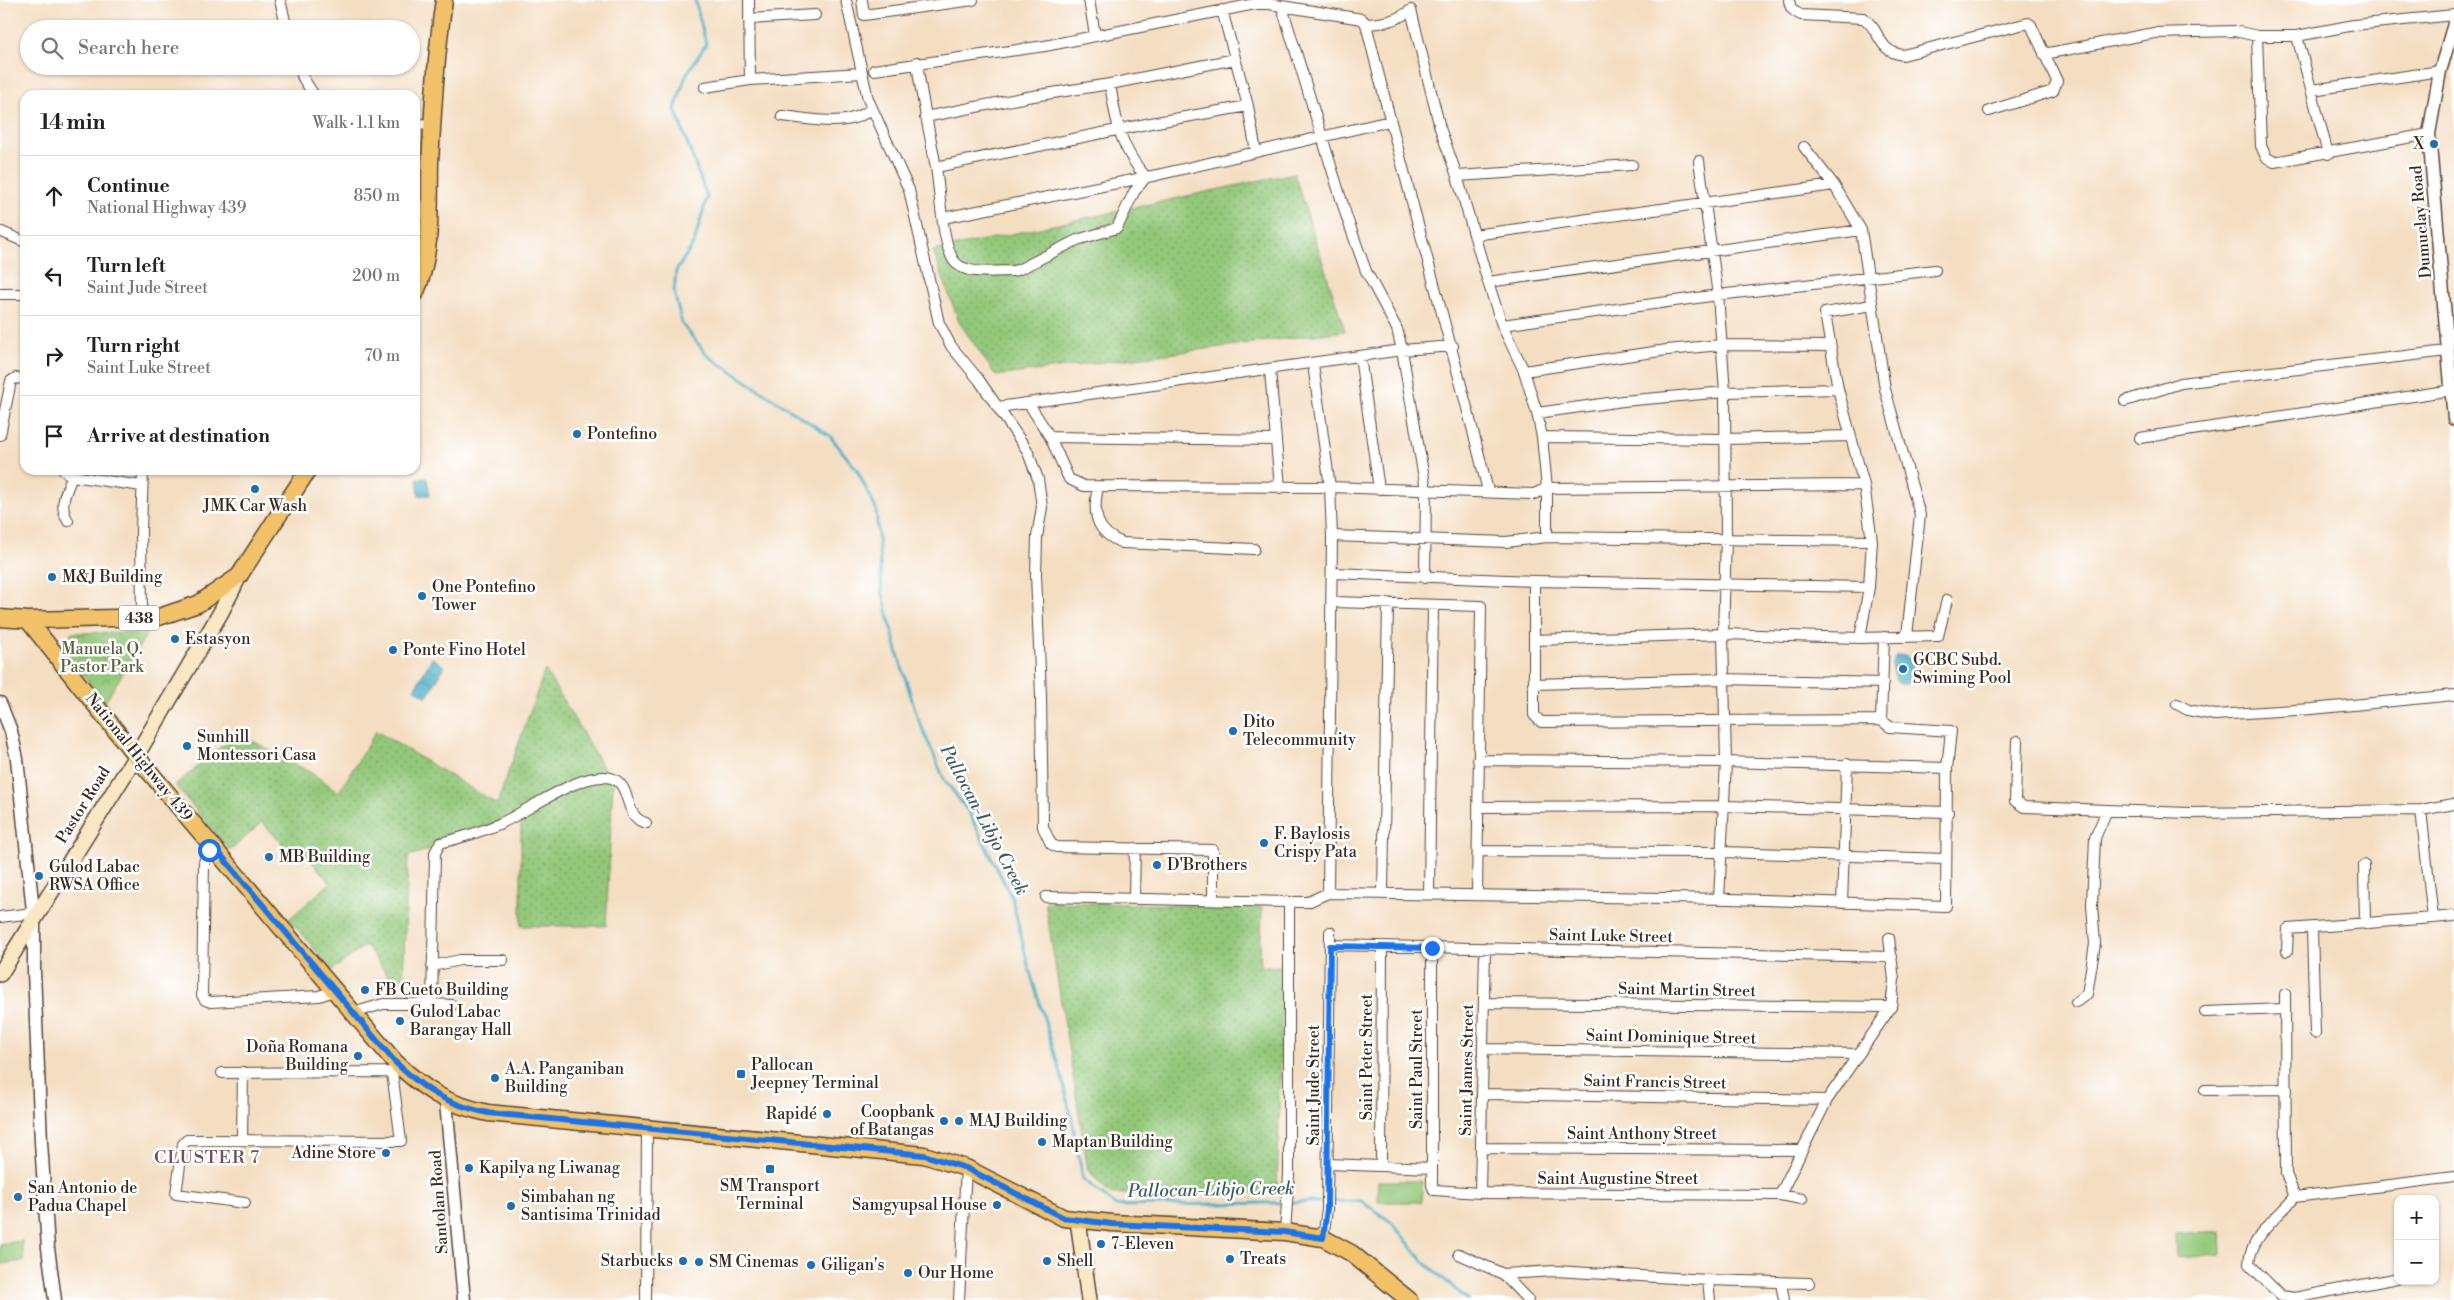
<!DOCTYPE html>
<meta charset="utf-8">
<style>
:root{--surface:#fff;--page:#f6f6f6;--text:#222;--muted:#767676;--line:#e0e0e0}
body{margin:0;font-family:"Libre Bodoni",serif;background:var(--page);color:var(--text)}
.controls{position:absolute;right:15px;bottom:15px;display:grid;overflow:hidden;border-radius:10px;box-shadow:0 1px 4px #0004}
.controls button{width:45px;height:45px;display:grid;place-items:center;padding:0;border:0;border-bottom:1px solid var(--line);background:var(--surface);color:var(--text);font:25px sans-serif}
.stop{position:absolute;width:15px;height:15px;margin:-11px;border:4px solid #1a73e8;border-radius:50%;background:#fff}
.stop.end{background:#1a73e8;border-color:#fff;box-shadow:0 1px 5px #0008}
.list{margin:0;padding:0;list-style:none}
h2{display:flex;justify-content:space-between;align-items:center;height:65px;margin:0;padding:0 20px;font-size:21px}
h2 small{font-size:16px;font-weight:400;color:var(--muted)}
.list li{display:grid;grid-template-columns:32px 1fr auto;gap:15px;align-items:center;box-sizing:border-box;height:80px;padding:0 20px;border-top:1px solid var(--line)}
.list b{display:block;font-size:19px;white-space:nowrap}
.list p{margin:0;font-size:16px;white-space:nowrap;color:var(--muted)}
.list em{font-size:16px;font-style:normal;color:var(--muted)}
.icon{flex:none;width:28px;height:28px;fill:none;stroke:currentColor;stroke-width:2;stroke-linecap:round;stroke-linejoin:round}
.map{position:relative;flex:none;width:2454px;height:1300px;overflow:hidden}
.search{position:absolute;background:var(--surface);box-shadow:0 1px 4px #0004;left:20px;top:20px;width:400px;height:55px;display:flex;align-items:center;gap:12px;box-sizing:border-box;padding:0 18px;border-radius:28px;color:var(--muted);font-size:19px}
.panel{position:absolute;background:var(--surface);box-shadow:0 1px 4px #0004;left:20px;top:90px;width:400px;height:385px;border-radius:15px}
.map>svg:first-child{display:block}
.grass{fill:url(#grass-dots);stroke:#67794c}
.park{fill:url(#park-crowns);stroke:#67794c}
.pitch{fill:#93c87a;stroke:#67794c}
.water{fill:url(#water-waves);stroke:#406c72}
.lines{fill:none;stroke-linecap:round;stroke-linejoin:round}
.stream{stroke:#45adc5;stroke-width:3}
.minor-casing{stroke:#574537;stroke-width:12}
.tertiary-casing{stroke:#574537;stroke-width:15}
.secondary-casing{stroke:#574537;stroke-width:18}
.primary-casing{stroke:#574537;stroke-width:19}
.minor{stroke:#fff;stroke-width:10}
.tertiary{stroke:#fff;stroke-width:12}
.secondary{stroke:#fae7c3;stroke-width:15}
.primary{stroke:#f2c26a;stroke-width:16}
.route{stroke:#1a73e8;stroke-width:6}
.poi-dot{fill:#1f6fb2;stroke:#fff;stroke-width:2}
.labels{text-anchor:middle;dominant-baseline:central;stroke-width:5;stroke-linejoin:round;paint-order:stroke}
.shield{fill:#fff;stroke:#766a62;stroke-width:1}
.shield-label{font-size:15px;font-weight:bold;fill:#3b2a1e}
.poi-label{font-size:16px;fill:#3b2a1e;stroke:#fff;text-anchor:start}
.street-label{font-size:16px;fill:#3b2a1e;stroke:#fff}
.park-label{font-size:16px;fill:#5a613e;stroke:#fff}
.water-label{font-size:18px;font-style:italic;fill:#3f5e61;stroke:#fff}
.neighbourhood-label{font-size:18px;letter-spacing:1px;fill:#725054;stroke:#fff}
</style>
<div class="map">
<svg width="2454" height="1300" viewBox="0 0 2454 1300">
<defs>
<pattern id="grass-dots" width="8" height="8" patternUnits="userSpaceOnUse" patternTransform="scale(1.25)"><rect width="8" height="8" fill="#93c87a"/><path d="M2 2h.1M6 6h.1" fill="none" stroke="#79a363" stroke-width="1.8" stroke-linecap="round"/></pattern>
<pattern id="park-crowns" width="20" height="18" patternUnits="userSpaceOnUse" patternTransform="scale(1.25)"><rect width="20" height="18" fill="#93c87a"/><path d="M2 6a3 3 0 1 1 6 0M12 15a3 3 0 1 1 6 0" fill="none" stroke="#79a363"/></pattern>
<pattern id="water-waves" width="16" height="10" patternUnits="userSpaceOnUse" patternTransform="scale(1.25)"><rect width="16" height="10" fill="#45adc5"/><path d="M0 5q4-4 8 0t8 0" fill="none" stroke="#3b8d9f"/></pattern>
</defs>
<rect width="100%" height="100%" fill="#fff"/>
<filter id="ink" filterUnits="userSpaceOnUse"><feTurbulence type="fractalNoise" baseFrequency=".02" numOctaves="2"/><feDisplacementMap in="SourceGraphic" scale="10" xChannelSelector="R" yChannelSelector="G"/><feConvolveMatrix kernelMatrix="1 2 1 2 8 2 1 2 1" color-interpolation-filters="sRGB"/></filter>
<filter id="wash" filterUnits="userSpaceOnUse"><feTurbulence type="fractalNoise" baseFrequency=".0096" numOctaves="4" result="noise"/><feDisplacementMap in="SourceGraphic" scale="20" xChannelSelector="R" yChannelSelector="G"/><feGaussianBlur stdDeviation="1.12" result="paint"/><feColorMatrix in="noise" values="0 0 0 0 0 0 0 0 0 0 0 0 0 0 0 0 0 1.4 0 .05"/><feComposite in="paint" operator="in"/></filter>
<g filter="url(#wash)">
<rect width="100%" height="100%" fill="#f4dec2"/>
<!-- grass -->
<path class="grass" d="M 1294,173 L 1345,331 L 996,376 L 959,322 L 933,251 Z
M 545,670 L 613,784 L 606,926 L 521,926 L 521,822 L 408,856 L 403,982 L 392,982 L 366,945 L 332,970 L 289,919 L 330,883 L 302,850 L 294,856 L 262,822 L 230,851 L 175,785 L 238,733 L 313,774 L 339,792 L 376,731 L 497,804 Z
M 1045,902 L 1262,907 L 1260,967 L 1283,966 L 1277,1192 L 1109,1194 L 1088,1170 Z"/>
<!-- park -->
<path class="park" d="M 148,632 L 105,702 L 63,650 L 71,633 Z"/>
<!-- pitch -->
<path class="pitch" d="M 1378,1181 L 1422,1181 L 1422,1202 L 1378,1202 Z
M 2220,1231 L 2221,1255 L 2176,1258 L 2175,1234 Z
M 22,1241 L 24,1261 L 0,1264 L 0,1244 Z"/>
<!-- water -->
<path class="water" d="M 417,478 L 427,478 L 430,495 L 419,496 Z
M 1899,655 C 1917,656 1912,670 1908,683 L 1904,685 L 1896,681 L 1892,665 L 1895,656 Z
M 432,658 L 445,666 L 427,697 L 414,689 Z"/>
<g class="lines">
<!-- stream -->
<path class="stream" d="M 695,0 L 706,44 L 686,75 L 675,109 L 707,197 L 694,243 L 676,271 L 674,292 L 682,324 L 708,356 L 830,436 L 857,470 L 876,509 L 882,590 L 897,651 L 917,716 L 944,779 L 968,811 L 1012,898 L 1028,965 L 1061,1074 L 1073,1125 L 1083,1179 L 1116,1206 L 1361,1201 L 1391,1222 L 1424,1262 L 1468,1300"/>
</g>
</g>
<g filter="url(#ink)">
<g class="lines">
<!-- minor casing -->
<g class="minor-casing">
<path id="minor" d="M 280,0 L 287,29
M 749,0 L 750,80
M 846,0 L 868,99 L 909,190 L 939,323 L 951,346 L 979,380 L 1027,450 L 1038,479 L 1042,507 L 1037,537 L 1036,574 L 1041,696 L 1043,827 L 1051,844 L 1057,847 L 1213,850 L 1213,899
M 862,0 L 864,15 L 973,0
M 1089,0 L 1095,35
M 1789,0 C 1790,9 1793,11 1801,15 L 1863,18 C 1881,29 1877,52 1903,55 L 2028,23 L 2031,25 L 2057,81 L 2053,91 L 1989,111
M 1282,7 L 1347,218 L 1366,271 L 1397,329 L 1402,350 L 1426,490 L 1425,578
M 1222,10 L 1248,106 L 1256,152
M 749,19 L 815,15
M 1366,24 C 1384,23 1396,21 1411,10 L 1440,128 L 1457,176 L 1488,282 L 1502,325 L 1524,371 L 1537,413 L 1542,437 L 1547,488 L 1547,537
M 2257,36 L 2261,146 L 2266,157 L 2274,162 L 2429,134
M 2297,36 L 2328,154
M 2044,54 L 2154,33 L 2235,31 L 2257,36 L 2297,36 L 2354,25 L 2454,15
M 917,62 C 921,98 930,132 936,168 C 940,191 942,244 954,261 C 965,276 997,271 1013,271 L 1020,269 L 1077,240 L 1117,228 L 1134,192 L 1146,177 C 1120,148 1116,122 1110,84
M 299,66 L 303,78 L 314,95
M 874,70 L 1045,46 L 1255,4 L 1269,4 L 1362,19 L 1366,24 C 1404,180 1450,335 1488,491
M 705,87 L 750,80 L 861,73
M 2312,90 L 2440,71
M 782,116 C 812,119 849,129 872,108
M 925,117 L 1027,97 L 1110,84 L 1235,59
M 415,123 L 432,126
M 1804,147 L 1834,185 L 1861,230 L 1885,389 L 1920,515 L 1907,636
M 1699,161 L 1718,295 L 1725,392 L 1726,538 L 1723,634 L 1726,762 L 1719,899
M 936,167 L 1151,123 L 1248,106
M 1457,176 L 1632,165
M 943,218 L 1157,175 L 1390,121
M 2,232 L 25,242
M 1474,235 L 1834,185
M 1488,282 L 1861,230
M 0,294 L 25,294
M 1502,325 L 1718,295 L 1935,270
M 1360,357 L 1379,489
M 1313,364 L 1330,487 L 1332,536 L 1328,893
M 1270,370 L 1280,488
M 1524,371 L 1667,350 L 1721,345 L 1829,346
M 2125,401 L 2181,383 L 2447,351
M 1029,404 L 1050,437 L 1069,479 L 1084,486 L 1330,487 L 1534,494 L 1547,488 L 1864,485
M 998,407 L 1402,350 L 1453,346
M 1537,413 L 1623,401 L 1725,392 L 1838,389
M 0,435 L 11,381 L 16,378 L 25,379
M 1050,437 L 1276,440
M 1542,437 L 1726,439 L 1850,436
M 2140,438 L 2452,390
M 63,470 L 72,476 L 142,486
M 1098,487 C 1092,514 1096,533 1123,543 L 1254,549
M 68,521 C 58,505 66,493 72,476
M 1332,536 L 1506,542 L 1547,537 L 1872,541
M 1333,573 L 1534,581 L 1869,587
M 1332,602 L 1481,606 L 1477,895
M 142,618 L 141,531 L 143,470
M 1860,638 L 1869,587 L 1872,541 L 1864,485 L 1838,389 L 1825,313 L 1872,305
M 1534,640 L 1723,634 L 1860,638 L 1938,636 L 1947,600
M 1533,684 L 1724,679 L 1883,683
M 2177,704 L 2188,710 L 2215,715 L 2312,709 L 2454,695
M 1881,720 L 1884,637
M 2017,741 L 2015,801 L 2024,807 L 2189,813 L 2421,810 L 2454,804
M 1478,760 L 1726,762 L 1947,768
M 1478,807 L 1725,806 L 1948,812
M 213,847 L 206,855 L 204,863 L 202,995 L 205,1000 L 211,1002 L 319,996 L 334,991
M 1478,851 L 1722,852 L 1946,859
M 2364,865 L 2365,924
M 1383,893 L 1388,603
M 1429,894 L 1433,605
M 1046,897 L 1289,902 L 1308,902 L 1328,893 L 1730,899 L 1946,906 L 1947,768 L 1951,731 L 1890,727 L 1881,720 L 1541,722 L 1534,715 L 1534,581
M 1134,898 L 1135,848
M 1842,903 L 1847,764
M 0,917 L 33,913
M 2433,918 L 2454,916
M 2312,929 L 2315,1033
M 1330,945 L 1892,957
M 1432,948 L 1432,1185 L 1434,1190 L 1480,1193 L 1780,1195 L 1802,1199
M 2287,951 L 2288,929 L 2433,918 L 2421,810
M 432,966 L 460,960 L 503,960
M 2285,994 L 2286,1174 L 2295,1197 L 2454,1177
M 2076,1002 L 2087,994 L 2095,944 L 2092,905 L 2095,838 L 2107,810
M 1484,1003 L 1891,1007
M 432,1004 L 452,1005
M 2205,1012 L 2285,1009
M 353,1013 L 383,1004 L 432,1004 L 435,853 L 440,843 C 461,838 480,832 499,824 C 527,812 582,770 611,778 C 633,784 622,817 646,823
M 1483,1049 L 1859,1054
M 222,1073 L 392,1072
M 2205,1090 L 2287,1089
M 1482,1094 L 1827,1100
M 242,1140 L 243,1072
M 1481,1148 L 1802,1150
M 1328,1164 L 1432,1168
M 1381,1166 L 1382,948
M 1480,1193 L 1485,948
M 1780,1195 L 1827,1100 L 1891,1007 L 1894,980 L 1889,938
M 2295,1197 C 2278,1217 2250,1237 2249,1264 L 2281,1296 L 2294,1298 L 2398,1278
M 245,1203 L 176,1194 L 183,1144 L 187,1140 L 401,1141 L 392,1072 L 395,1062
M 1285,1232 L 1289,1174 L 1289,902
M 1323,1238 L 1327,1209 L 1330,932
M 1459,1254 L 1503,1274 L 1528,1300
M 1503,1274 L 1555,1271 L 1708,1280 L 1809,1283
M 1708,1280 L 1710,1300
M 1781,1283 L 1784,1300
M 646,1300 L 647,1129
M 959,1300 L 966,1168"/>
</g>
<!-- tertiary casing -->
<g class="tertiary-casing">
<path id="tertiary" d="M 2454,24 L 2440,71 L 2429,134 L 2454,419
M 0,703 L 11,731 L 17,759 L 34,920 L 34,971 L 41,1142 L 48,1248 L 55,1300
M 446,1102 L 464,1300"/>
</g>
<!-- secondary casing -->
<g class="secondary-casing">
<path id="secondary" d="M 0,974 L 136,756 L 221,612 L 239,576
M 1078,1220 L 1089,1300"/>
</g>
<!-- primary casing -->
<g class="primary-casing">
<path id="primary" d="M 415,294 C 433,254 429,206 430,163 C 433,109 436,54 444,0
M 0,618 L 28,620 L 159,617 L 198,604 L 239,576 L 308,470
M 28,620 L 136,756 L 395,1062 C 426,1091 446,1104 488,1113 L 924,1155 L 966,1168 L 1064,1218 L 1112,1223 L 1285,1232 L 1323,1238 L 1351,1253 L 1409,1300"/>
</g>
<!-- minor -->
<use href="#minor" class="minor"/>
<!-- tertiary -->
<use href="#tertiary" class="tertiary"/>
<!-- secondary -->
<use href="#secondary" class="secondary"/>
<!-- primary -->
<use href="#primary" class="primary"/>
</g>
</g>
<g class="lines" filter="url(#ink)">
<!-- route -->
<path class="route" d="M 209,850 L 214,847 L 395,1062 C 426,1091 446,1104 488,1113 L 924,1155 L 966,1168 L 1064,1218 L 1112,1224 L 1284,1232 L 1323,1238 L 1327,1209 L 1330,946 L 1432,948"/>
</g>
<!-- markers -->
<g class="poi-dot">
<circle cx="2434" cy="144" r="5"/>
<circle cx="577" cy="434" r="5"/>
<circle cx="255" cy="489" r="5"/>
<circle cx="52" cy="577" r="5"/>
<circle cx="422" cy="596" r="5"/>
<circle cx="175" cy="639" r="5"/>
<circle cx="393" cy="650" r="5"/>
<circle cx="1903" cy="669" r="5"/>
<circle cx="1233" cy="731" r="5"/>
<circle cx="187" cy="746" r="5"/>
<circle cx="1264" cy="843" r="5"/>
<circle cx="269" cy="857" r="5"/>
<circle cx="1157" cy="865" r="5"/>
<circle cx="39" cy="876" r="5"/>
<circle cx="365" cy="990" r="5"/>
<circle cx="400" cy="1021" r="5"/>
<circle cx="358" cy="1056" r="5"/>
<rect x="736" y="1069" width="10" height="10" rx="2.5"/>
<circle cx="495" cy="1078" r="5"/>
<circle cx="827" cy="1114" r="5"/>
<circle cx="944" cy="1121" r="5"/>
<circle cx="959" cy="1121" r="5"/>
<circle cx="1042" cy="1142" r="5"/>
<circle cx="386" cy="1153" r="5"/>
<circle cx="469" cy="1168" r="5"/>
<rect x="765" y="1164" width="10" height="10" rx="2.5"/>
<circle cx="18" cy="1197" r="5"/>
<circle cx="997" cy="1205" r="5"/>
<circle cx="511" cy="1206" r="5"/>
<circle cx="1101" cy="1244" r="5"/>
<circle cx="1230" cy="1259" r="5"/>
<circle cx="683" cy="1261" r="5"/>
<circle cx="1047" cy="1261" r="5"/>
<circle cx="699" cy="1262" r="5"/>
<circle cx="811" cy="1265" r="5"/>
<circle cx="908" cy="1273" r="5"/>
</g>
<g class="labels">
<!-- shield labels -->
<rect class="shield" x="119" y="605.5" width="40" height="25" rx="4"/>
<g class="shield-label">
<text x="139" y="618">438</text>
</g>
<!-- poi labels -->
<g class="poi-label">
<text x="2424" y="144" text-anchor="end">X</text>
<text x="587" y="434">Pontefino</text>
<text x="255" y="506" text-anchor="middle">JMK Car Wash</text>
<text x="62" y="577">M&amp;J Building</text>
<text x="432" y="587">One Pontefino<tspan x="432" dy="18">Tower</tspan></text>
<text x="185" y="639">Estasyon</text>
<text x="403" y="650">Ponte Fino Hotel</text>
<text x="1913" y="660">GCBC Subd.<tspan x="1913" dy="18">Swiming Pool</tspan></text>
<text x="1243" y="722">Dito<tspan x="1243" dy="18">Telecommunity</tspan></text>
<text x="197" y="737">Sunhill<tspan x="197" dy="18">Montessori Casa</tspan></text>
<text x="1274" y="834">F. Baylosis<tspan x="1274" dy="18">Crispy Pata</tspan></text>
<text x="279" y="857">MB Building</text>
<text x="1167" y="865">D'Brothers</text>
<text x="49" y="867">Gulod Labac<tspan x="49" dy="18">RWSA Office</tspan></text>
<text x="375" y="990">FB Cueto Building</text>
<text x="410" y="1012">Gulod Labac<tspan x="410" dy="18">Barangay Hall</tspan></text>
<text x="348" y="1047" text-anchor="end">Doña Romana<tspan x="348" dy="18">Building</tspan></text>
<text x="751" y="1065">Pallocan<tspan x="751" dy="18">Jeepney Terminal</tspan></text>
<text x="505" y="1069">A.A. Panganiban<tspan x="505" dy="18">Building</tspan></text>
<text x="934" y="1112" text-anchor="end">Coopbank<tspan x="934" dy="18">of Batangas</tspan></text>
<text x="817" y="1114" text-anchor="end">Rapidé</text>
<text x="969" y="1121">MAJ Building</text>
<text x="1052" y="1142">Maptan Building</text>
<text x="376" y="1153" text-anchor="end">Adine Store</text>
<text x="479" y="1168">Kapilya ng Liwanag</text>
<text x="770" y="1186" text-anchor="middle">SM Transport<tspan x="770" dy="18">Terminal</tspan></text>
<text x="28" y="1188">San Antonio de<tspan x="28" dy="18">Padua Chapel</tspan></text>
<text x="521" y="1197">Simbahan ng<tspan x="521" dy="18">Santisima Trinidad</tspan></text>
<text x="987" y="1205" text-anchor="end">Samgyupsal House</text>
<text x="1111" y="1244">7-Eleven</text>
<text x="1240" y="1259">Treats</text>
<text x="673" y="1261" text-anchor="end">Starbucks</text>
<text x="1057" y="1261">Shell</text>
<text x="709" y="1262">SM Cinemas</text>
<text x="821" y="1265">Giligan's</text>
<text x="918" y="1273">Our Home</text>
</g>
<!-- street labels -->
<g class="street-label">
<text transform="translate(2421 222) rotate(-95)">Dumuclay Road</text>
<text transform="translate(139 757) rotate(51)">National Highway 439</text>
<text transform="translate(83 805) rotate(-58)">Pastor Road</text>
<text transform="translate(1611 936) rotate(1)">Saint Luke Street</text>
<text transform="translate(1687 990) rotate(1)">Saint Martin Street</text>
<text transform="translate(1671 1037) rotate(1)">Saint Dominique Street</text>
<text transform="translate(1367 1057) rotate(-90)">Saint Peter Street</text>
<text transform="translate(1417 1069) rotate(-90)">Saint Paul Street</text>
<text transform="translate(1467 1070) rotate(-89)">Saint James Street</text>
<text transform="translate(1655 1082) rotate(1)">Saint Francis Street</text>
<text transform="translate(1314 1085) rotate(-90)">Saint Jude Street</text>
<text x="1642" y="1134">Saint Anthony Street</text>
<text x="1618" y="1179">Saint Augustine Street</text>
<text transform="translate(439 1202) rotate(-94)">Santolan Road</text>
</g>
<!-- park labels -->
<g class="park-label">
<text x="102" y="649">Manuela Q.<tspan x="102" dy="18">Pastor Park</tspan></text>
</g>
<!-- water labels -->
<g class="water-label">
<text transform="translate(984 820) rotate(62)">Pallocan-Libjo Creek</text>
<text transform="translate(1211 1190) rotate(-1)">Pallocan-Libjo Creek</text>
</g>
<!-- neighbourhood labels -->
<g class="neighbourhood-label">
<text x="207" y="1157">CLUSTER 7</text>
</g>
</g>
</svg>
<div class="controls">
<button>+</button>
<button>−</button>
</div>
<div class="stop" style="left:209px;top:850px"></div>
<div class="stop end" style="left:1432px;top:948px"></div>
<div class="search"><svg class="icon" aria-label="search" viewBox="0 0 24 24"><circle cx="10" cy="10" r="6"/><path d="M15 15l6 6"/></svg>Search here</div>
<section class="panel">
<h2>14 min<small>Walk · 1.1 km</small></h2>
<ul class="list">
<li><svg class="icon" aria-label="ahead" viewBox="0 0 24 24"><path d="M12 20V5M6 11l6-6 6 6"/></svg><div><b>Continue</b><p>National Highway 439</p></div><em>850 m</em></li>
<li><svg class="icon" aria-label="left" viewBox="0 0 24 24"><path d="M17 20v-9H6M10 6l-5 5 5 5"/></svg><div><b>Turn left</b><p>Saint Jude Street</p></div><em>200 m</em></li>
<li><svg class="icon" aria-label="right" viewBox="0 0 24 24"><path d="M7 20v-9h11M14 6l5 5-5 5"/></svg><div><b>Turn right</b><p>Saint Luke Street</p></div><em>70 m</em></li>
<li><svg class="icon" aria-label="arrive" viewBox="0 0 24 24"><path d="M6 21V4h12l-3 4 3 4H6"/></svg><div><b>Arrive at destination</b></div></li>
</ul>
</section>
</div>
